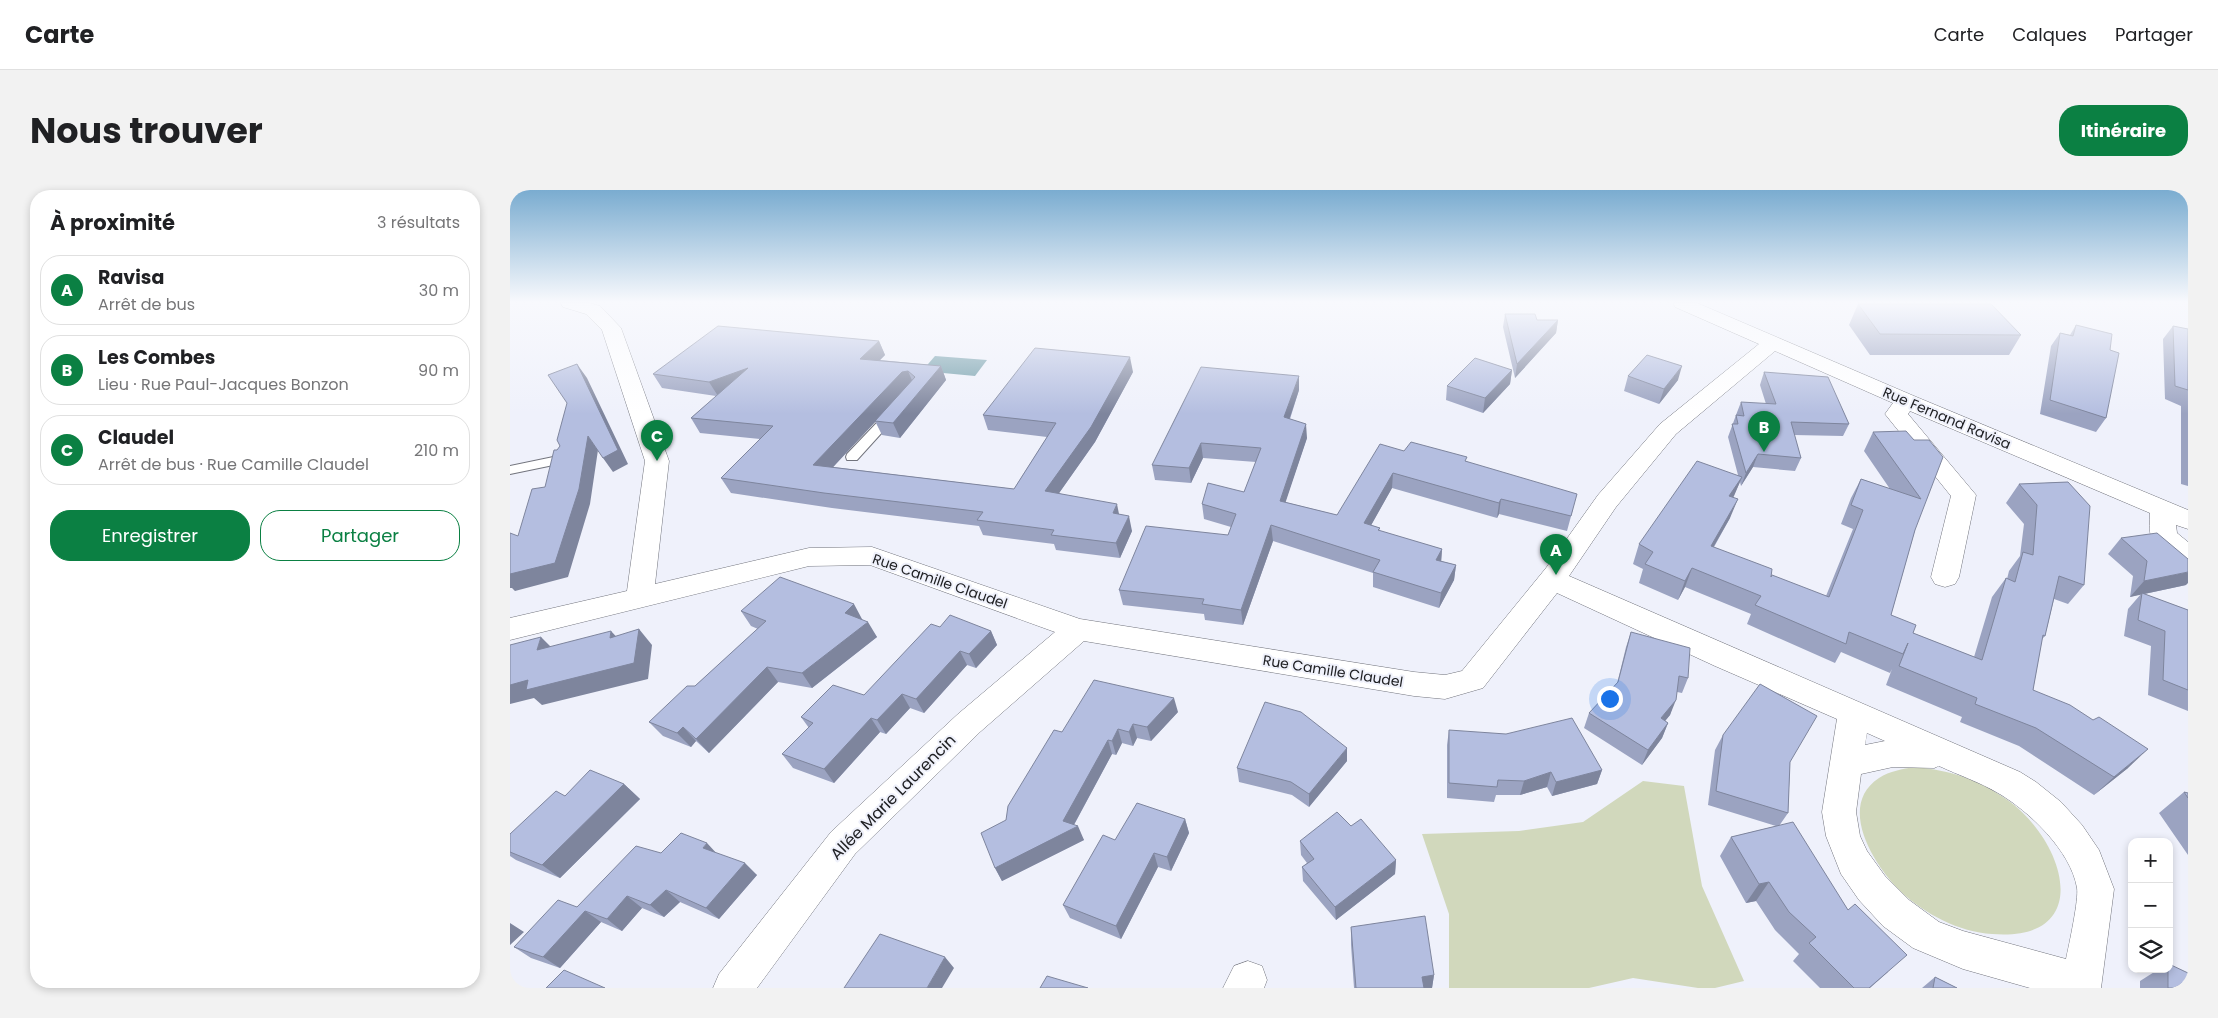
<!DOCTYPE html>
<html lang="fr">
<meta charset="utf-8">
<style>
:root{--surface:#fff;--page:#f2f2f2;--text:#202124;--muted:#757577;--line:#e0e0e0;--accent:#0b8043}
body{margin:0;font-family:Poppins,sans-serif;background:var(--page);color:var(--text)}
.controls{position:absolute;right:15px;bottom:15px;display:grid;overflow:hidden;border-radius:10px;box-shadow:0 2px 8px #0003}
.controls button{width:45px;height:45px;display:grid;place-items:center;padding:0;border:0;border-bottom:1px solid var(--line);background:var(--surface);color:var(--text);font:25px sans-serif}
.you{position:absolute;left:1099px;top:508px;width:18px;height:18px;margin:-12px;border:4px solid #fff;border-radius:50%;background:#1a73e8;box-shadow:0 0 0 8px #1a73e833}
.badge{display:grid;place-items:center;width:32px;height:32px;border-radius:50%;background:var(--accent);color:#fff;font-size:16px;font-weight:700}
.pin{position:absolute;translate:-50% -41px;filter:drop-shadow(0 1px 2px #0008)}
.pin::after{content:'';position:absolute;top:26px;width:18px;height:15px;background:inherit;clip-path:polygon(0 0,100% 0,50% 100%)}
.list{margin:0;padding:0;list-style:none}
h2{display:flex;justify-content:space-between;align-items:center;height:65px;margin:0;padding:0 20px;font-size:21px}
h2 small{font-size:16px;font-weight:400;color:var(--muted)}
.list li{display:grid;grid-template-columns:32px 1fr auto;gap:15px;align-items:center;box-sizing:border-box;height:70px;margin:0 10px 10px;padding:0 10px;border:1px solid var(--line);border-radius:20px}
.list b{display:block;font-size:19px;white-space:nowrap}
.list p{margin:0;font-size:16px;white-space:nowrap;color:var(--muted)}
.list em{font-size:16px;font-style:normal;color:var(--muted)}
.actions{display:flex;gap:10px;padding:15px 20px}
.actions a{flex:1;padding:11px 0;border:1px solid var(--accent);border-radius:20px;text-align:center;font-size:18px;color:var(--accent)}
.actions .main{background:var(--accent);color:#fff}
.icon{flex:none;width:28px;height:28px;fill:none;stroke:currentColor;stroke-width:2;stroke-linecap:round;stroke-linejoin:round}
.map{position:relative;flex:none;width:1678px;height:798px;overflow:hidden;border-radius:20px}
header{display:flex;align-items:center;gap:30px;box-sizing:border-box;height:70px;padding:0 25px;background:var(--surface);border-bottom:1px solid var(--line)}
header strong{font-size:24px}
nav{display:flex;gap:28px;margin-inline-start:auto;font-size:18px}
.intro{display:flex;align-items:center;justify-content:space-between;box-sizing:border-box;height:120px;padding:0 30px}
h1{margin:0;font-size:35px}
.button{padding:12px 22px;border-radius:20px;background:var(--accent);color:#fff;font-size:18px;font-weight:700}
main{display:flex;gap:30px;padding:0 30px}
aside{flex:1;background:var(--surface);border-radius:20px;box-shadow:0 2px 8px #0003}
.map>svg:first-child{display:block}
.green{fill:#d1d8bc}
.water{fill:#759fac}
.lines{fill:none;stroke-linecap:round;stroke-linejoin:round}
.service-casing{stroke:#72747d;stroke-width:2}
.minor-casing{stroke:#72747d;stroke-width:1}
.service{fill:#fff;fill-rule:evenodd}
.minor{fill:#fff;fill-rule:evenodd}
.wall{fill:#9ba3c1}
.shaded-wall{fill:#7e859d}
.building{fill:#b4bee0;stroke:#7e859d}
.labels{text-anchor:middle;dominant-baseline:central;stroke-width:4;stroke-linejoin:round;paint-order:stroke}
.street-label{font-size:14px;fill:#202124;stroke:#eff1fb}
.near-street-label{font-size:16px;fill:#202124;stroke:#eff1fb}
</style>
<header>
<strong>Carte</strong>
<nav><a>Carte</a><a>Calques</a><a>Partager</a></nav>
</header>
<div class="intro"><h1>Nous trouver</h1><a class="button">Itinéraire</a></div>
<main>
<aside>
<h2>À proximité<small>3 résultats</small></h2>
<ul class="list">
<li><span class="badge">A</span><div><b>Ravisa</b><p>Arrêt de bus</p></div><em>30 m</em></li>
<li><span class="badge">B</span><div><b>Les Combes</b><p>Lieu · Rue Paul-Jacques Bonzon</p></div><em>90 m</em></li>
<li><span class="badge">C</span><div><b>Claudel</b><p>Arrêt de bus · Rue Camille Claudel</p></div><em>210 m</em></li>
</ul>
<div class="actions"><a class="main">Enregistrer</a><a>Partager</a></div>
</aside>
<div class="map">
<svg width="1678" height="798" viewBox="0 0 1678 798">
<rect width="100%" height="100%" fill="#eff1fb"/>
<!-- green -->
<path class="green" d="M 1405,577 C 1440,580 1470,590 1499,611 C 1556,653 1585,752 1482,744 C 1449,742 1415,724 1391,702 C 1365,677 1326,616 1369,588 C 1380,581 1392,579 1405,577 Z
M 1133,591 L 1174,596 L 1192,696 L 1234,791 L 1205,798 L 1188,798 L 1123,788 L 1079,798 L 939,798 L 939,724 L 912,644 L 1009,641 L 1073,632 Z"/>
<!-- water -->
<path class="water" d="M 425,166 L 477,170 L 465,186 L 412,181 Z"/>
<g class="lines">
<!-- service casing -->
<g class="service-casing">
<path id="service" d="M 382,220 L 386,221 L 388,224 L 386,227 L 347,270 L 337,270 L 336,267 L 337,264 L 378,221 Z
M 53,265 L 58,266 L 59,269 L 58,272 L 0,284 L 0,276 Z"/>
</g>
<!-- minor casing -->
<g class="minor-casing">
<path id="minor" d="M 51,113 L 79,113 L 90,116 L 111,138 L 159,271 L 145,394 L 299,358 L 362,357 L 570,429 L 904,482 L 935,485 L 952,481 L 1036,378 L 1088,305 L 1150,234 L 1249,154 L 1165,117 L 1163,113 L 1187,113 L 1404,206 L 1678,320 L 1678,339 L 1666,335 L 1667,343 L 1678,352 L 1678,375 C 1668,372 1644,358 1641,347 C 1639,340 1640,331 1640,323 L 1400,221 L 1398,224 L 1466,305 L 1449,387 L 1445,394 L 1435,397 L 1425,394 L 1421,387 L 1441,306 L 1375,224 L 1383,213 L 1265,161 L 1166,244 L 1106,317 L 1059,386 L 1510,582 L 1526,592 L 1551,612 L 1572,635 L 1589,660 L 1604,699 L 1591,798 L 1520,798 L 1453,779 L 1403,758 L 1373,736 L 1349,710 L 1331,684 L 1316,646 L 1312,622 L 1327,529 L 1205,476 L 1047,403 L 973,498 L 935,509 L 904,506 L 574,451 L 470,542 L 345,664 L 247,798 L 203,798 L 209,784 L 321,642 L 448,524 L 545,442 L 360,375 L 299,376 L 0,450 L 0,428 L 117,401 L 135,271 L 92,140 L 76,124 L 53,117 ZM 1357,543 L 1375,551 L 1355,555 ZM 1429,576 C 1448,585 1470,592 1488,603 C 1519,621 1561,661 1567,698 C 1569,709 1559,755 1556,769 L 1453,741 L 1429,732 L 1399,710 L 1375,686 L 1357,661 L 1350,646 L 1346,622 L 1351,584 L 1383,577 L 1424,578 Z
M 738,771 L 752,776 L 757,790 L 754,798 L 713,798 L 724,776 Z"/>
</g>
<!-- service -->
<use href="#service" class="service"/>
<!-- minor -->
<use href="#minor" class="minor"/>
</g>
<!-- wall -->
<path class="wall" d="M 1348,114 L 1511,145 L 1499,165 L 1360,165 L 1339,135 Z
M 995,124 L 1027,130 L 1048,130 L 1046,143 L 1005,188 L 993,137 Z
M 1566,135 L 1600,160 L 1596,228 L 1586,242 L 1530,224 L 1541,156 L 1550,143 L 1560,145 Z
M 1663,136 L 1678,139 L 1678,296 L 1671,294 L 1671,216 L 1655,209 L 1653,149 Z
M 369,151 L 375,165 L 370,170 L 431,176 L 436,190 L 390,248 L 372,245 L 365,231 L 323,277 L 504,299 L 537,247 L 478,240 L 473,225 L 623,182 L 585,252 L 549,303 L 609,324 L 622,341 L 610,368 L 546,360 L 544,354 L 473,345 L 469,336 L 322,318 L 221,303 L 211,288 L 250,249 L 190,243 L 181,228 L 206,206 L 152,198 L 143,184 Z
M 1002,180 L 1000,194 L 973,223 L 936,210 L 937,196 Z
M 1254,182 L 1339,234 L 1333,246 L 1284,245 L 1291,268 L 1285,281 L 1243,277 L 1231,296 L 1230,292 L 1223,307 L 1220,328 L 1204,357 L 1261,387 L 1316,406 L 1343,339 L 1331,334 L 1341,308 L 1351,289 L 1380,299 L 1354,261 L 1363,242 L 1404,250 L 1419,250 L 1405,340 L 1381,425 L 1403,443 L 1464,467 L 1482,407 L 1496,388 L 1497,389 L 1499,381 L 1510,366 L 1514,334 L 1496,313 L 1509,294 L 1558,292 L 1574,395 L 1558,414 L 1544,409 L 1535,446 L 1532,449 L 1523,500 L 1618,578 L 1584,605 L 1509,556 L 1450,532 L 1452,527 L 1376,495 L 1382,479 L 1380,483 L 1331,462 L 1325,473 L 1237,434 L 1241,424 L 1175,397 L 1168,410 L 1129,393 L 1133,379 L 1123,374 L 1129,354 L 1228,285 L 1218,247 L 1226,225 L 1231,212 L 1256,214 L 1250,195 Z
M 1118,186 L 1168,190 L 1149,214 L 1114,201 Z
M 789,200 L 780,229 L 797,248 L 775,312 L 827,325 L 894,261 L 956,271 L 1063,319 L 1057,341 L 989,324 L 987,328 L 882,298 L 861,335 L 870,338 L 869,341 L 932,359 L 931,371 L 946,375 L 944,390 L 929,418 L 863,397 L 863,383 L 763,351 L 733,435 L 695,430 L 694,424 L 613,415 L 609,400 L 718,345 L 721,337 L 694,329 L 692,314 L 734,302 L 746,272 L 693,268 L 681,293 L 645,290 L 642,275 Z
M 1611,348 L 1676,395 L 1634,404 L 1678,420 L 1678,521 L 1638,505 L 1641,456 L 1614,446 L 1618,419 L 1631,404 L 1620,407 L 1623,386 L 1598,364 Z
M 231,421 L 352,429 L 367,447 L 302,498 L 268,492 L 199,563 L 186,551 L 181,557 L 153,546 L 139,532 L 185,496 L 248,439 L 241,436 Z
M 430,437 L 481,441 L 487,455 L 466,478 L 457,475 L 414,523 L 400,518 L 376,544 L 370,542 L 324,593 L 283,578 L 272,564 L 299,538 L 291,527 L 354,505 Z
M 1121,442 L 1178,488 L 1172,503 L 1167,502 L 1160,525 L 1155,531 L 1158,533 L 1152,548 L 1132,575 L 1074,538 L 1079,523 L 1107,494 L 1116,457 Z
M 668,522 L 641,551 L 627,548 L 623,556 L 612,553 L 606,565 L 602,564 L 564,635 L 574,650 L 492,691 L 485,678 L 496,630 L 552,542 Z
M 939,540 L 1092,580 L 1087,594 L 1042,606 L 1037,597 L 1010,605 L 986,605 L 984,612 L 937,608 L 937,555 Z
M 1213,545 L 1280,572 L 1278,623 L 1269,636 L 1338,720 L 1378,782 L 1360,798 L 1310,798 L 1283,771 L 1289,764 L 1265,740 L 1246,711 L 1236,713 L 1210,666 L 1221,647 L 1266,636 L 1198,615 L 1205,560 Z
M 837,571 L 799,617 L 782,605 L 729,592 L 727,578 Z
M 114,594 L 130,609 L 50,688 L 6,670 L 0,666 L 0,644 L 55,606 Z
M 1674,602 L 1678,603 L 1678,665 L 1649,623 Z
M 675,629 L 679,643 L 661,681 L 648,677 L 611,749 L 560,728 L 553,715 L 605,650 Z
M 790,651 L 886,670 L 885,684 L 826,730 L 793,691 L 792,677 L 797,673 L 791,665 Z
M 151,663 L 207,663 L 247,685 L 209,729 L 170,712 L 154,727 L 132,718 L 112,741 L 91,732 L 50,778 L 21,768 L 4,757 Z
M 841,737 L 924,785 L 922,798 L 844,798 L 841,755 Z
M 1649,779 L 1659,779 L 1678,798 L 1630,798 L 1630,791 Z
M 1425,787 L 1447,798 L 1412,798 Z"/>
<!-- shaded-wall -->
<path class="shaded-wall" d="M 1048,130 L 1046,143 L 1005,188 L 1007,174 Z
M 369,151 L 375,165 L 357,183 L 350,169 Z
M 620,167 L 623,182 L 585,252 L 540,316 L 535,301 Z
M 67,174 L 77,188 L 118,274 L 103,282 L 93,268 Z
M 431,176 L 436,190 L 390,248 L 383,233 Z
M 1172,176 L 1168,190 L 1149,214 L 1154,199 Z
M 238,178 L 208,206 L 199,192 Z
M 1002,180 L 1000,194 L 973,223 L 975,208 Z
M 398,181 L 404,195 L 398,197 L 311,290 L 303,275 L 392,182 Z
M 789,186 L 789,200 L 775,242 L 774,227 Z
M 796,234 L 797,248 L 771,326 L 770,311 Z
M 78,246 L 88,260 L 80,314 L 58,387 L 5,401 L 2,398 L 0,398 L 0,384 Z
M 691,253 L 693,268 L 681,293 L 679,278 Z
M 1248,264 L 1243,277 L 1231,296 L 1236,283 Z
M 883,283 L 882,298 L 854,348 L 854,333 Z
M 1232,287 L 1224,306 L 1212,325 L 1219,306 Z
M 991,309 L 989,324 L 987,328 L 989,313 Z
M 1228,309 L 1220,328 L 1193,375 L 1201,356 Z
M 607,314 L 610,329 L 603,323 Z
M 619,326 L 622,341 L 610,368 L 606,353 Z
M 761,335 L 763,351 L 733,435 L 731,420 Z
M 932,359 L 931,374 L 926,370 Z
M 946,375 L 944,390 L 929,418 L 931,403 Z
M 1182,378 L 1175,397 L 1168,410 L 1175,391 Z
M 1678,382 L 1678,393 L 1676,395 L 1620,407 L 1634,391 Z
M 344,414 L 352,429 L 344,438 L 335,423 Z
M 358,432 L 367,447 L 302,498 L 292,483 Z
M 129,439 L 142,455 L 138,489 L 32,515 L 24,508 L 0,514 L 0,495 Z
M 101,441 L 115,456 L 100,448 Z
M 481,441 L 487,455 L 466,478 L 459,464 Z
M 31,447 L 46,462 L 27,460 Z
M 450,461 L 457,475 L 414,523 L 406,509 Z
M 257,477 L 268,492 L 199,563 L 186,549 Z
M 392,504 L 400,518 L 376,544 L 367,530 Z
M 664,508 L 668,522 L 641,551 L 637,537 Z
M 1166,510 L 1160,525 L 1145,543 L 1151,528 Z
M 361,528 L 370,542 L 324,593 L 314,579 Z
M 1158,533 L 1152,548 L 1132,575 L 1138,560 Z
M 623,534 L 627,548 L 623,556 L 619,542 Z
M 173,537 L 186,551 L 181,557 L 167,543 Z
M 608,539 L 612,553 L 606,565 L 602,551 Z
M 598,550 L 602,564 L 561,640 L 568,636 L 574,650 L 492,691 L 485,678 L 553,631 Z
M 837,558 L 837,571 L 799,617 L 799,604 Z
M 1638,559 L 1618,578 L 1584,605 L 1604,587 Z
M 1092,580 L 1087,594 L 1042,606 L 1046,592 Z
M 1041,582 L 1037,597 L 1010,605 L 1014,591 Z
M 114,594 L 130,609 L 50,688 L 32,675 Z
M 675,629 L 679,643 L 661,681 L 657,667 Z
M 197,653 L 209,666 L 193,658 Z
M 644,663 L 648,677 L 611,749 L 606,736 Z
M 886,670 L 885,684 L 826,730 L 825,717 Z
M 235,673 L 247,685 L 209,729 L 196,718 Z
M 1259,692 L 1246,711 L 1236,713 L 1249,694 Z
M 156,700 L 170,712 L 154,727 L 140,715 Z
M 117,706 L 132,718 L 112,741 L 97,729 Z
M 75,721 L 91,732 L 50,778 L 33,767 Z
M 0,733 L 14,742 L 0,755 Z
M 435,767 L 444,778 L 432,798 L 417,798 Z
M 924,785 L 922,798 L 911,798 L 912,787 Z"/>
<!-- building -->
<path class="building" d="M 1348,114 L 1481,114 L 1511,145 L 1370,144 Z
M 995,124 L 1025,124 L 1027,130 L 1048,130 L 1007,174 Z
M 1566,135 L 1602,144 L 1600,160 L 1609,163 L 1596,228 L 1540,210 L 1550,143 L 1563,146 Z
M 208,136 L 369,151 L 350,169 L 431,176 L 383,233 L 365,231 L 405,187 L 398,181 L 392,182 L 303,275 L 504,299 L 546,233 L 473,225 L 525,158 L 620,167 L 581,237 L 535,301 L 607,314 L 603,323 L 619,326 L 606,353 L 541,345 L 544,340 L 467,330 L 473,322 L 314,303 L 211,288 L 263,236 L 181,228 L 238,178 L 199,192 L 143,184 Z
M 1663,136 L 1678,139 L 1678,200 L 1665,196 Z
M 1137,165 L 1172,176 L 1154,199 L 1118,186 Z
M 965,168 L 1002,180 L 975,208 L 937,196 Z
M 67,174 L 108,260 L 93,268 L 78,246 L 69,299 L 45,373 L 0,384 L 0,343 L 8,346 L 22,299 L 35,297 L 44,260 L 47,260 L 50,256 L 47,250 L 57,213 L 38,185 Z
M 691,177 L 789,186 L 774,227 L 796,234 L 770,311 L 827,325 L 870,254 L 894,261 L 901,252 L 957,267 L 955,271 L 1067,304 L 1061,326 L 991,309 L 989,313 L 883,283 L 854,333 L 870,338 L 868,340 L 932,359 L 926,370 L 946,375 L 931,403 L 863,382 L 870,370 L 761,335 L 731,420 L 692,414 L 694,409 L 609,400 L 636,336 L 718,345 L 726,324 L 692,314 L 698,293 L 734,302 L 751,258 L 691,253 L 679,278 L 642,275 Z
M 1254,182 L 1318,187 L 1339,234 L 1281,232 L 1291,268 L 1248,264 L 1236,283 L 1222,234 L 1228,234 L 1226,225 L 1234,226 L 1231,212 L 1266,214 Z
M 1396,241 L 1404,250 L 1419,250 L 1433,267 L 1405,340 L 1381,425 L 1406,435 L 1403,443 L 1472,470 L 1496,388 L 1505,392 L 1513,362 L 1523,365 L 1527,315 L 1509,294 L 1558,292 L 1580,316 L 1574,395 L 1549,386 L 1535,446 L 1533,445 L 1523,500 L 1560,515 L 1583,530 L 1589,527 L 1638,559 L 1604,587 L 1526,538 L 1465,514 L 1467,508 L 1389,476 L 1398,453 L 1393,464 L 1339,442 L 1336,454 L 1245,415 L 1251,406 L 1182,378 L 1175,391 L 1135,374 L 1143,362 L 1129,354 L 1187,271 L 1232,287 L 1219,306 L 1228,309 L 1201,356 L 1262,379 L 1261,387 L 1262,385 L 1319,407 L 1353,320 L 1341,315 L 1351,289 L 1411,309 L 1363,242 Z
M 1647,343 L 1678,369 L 1678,382 L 1634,391 L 1637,371 L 1611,348 Z
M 270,387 L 344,414 L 335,423 L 358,432 L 292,483 L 257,477 L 186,549 L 173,537 L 167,543 L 139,532 L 177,496 L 185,496 L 256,431 L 231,421 Z
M 1632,403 L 1678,420 L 1678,500 L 1653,490 L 1655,441 L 1628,430 Z
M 440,425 L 481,441 L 459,464 L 450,461 L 406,509 L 392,504 L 367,530 L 361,528 L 314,579 L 272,564 L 303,533 L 291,527 L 323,495 L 354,505 L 421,434 L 430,437 Z
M 129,439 L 124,473 L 16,500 L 18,490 L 0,495 L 0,455 L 31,447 L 27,460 L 101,441 L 100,448 Z
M 1121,442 L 1180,458 L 1178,488 L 1169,486 L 1166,510 L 1151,528 L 1158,533 L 1138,560 L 1079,523 L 1108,492 Z
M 584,490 L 664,508 L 637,537 L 623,534 L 619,542 L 608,539 L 602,551 L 598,550 L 553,631 L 568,636 L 485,678 L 471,643 L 496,630 L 498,616 L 544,540 L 552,542 Z
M 1250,494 L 1307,526 L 1280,572 L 1278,623 L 1206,601 L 1213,545 Z
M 755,512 L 791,522 L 837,558 L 799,604 L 781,592 L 727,578 Z
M 1062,528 L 1092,580 L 1046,592 L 1041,582 L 1014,591 L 988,590 L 987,597 L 939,593 L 939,540 L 996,544 Z
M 80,580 L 114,594 L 32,675 L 0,662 L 0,644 L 46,601 L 55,606 Z
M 1674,602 L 1678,603 L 1678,608 Z
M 627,613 L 675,629 L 657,667 L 644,663 L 606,736 L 553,715 L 593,645 L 605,650 Z
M 827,622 L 841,636 L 851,629 L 886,670 L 825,717 L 792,677 L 804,669 L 790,651 Z
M 1283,632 L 1338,720 L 1345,714 L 1397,765 L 1359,798 L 1344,798 L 1299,753 L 1306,747 L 1279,722 L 1259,692 L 1249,694 L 1221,647 Z
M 171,643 L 197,653 L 193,658 L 235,673 L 196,718 L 156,700 L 140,715 L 117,706 L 97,729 L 75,721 L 33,767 L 4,757 L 48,710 L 67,717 L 126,656 L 151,663 Z
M 915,726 L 924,785 L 912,787 L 914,798 L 846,798 L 841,737 Z
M 370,744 L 435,767 L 417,798 L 334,798 Z
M 1659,774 L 1678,783 L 1678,798 L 1658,798 L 1658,779 L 1659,779 Z
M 54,780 L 95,798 L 36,798 Z
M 537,786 L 578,798 L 530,798 Z
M 1425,787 L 1447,798 L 1423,798 Z"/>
<!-- sky -->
<linearGradient id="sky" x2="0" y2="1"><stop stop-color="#7aacd0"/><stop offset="0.5" stop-color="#f8f9fd"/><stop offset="1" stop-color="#f8f9fd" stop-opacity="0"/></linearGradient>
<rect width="1678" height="224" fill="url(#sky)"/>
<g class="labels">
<!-- street labels -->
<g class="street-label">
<text transform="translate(1437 228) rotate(23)">Rue Fernand Ravisa</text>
<text transform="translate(430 391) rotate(19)">Rue Camille Claudel</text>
<text transform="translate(823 481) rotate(9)">Rue Camille Claudel</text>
</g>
<!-- near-street labels -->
<g class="near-street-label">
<text transform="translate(383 607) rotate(-45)">Allée Marie Laurencin</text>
</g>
</g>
</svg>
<div class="controls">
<button>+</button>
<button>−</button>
<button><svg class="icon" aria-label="layers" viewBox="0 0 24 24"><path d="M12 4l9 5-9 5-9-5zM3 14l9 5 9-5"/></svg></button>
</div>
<div class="you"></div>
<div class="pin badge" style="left:1046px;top:385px">A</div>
<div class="pin badge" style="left:1254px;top:262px">B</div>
<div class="pin badge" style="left:147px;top:271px">C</div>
</div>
</main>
